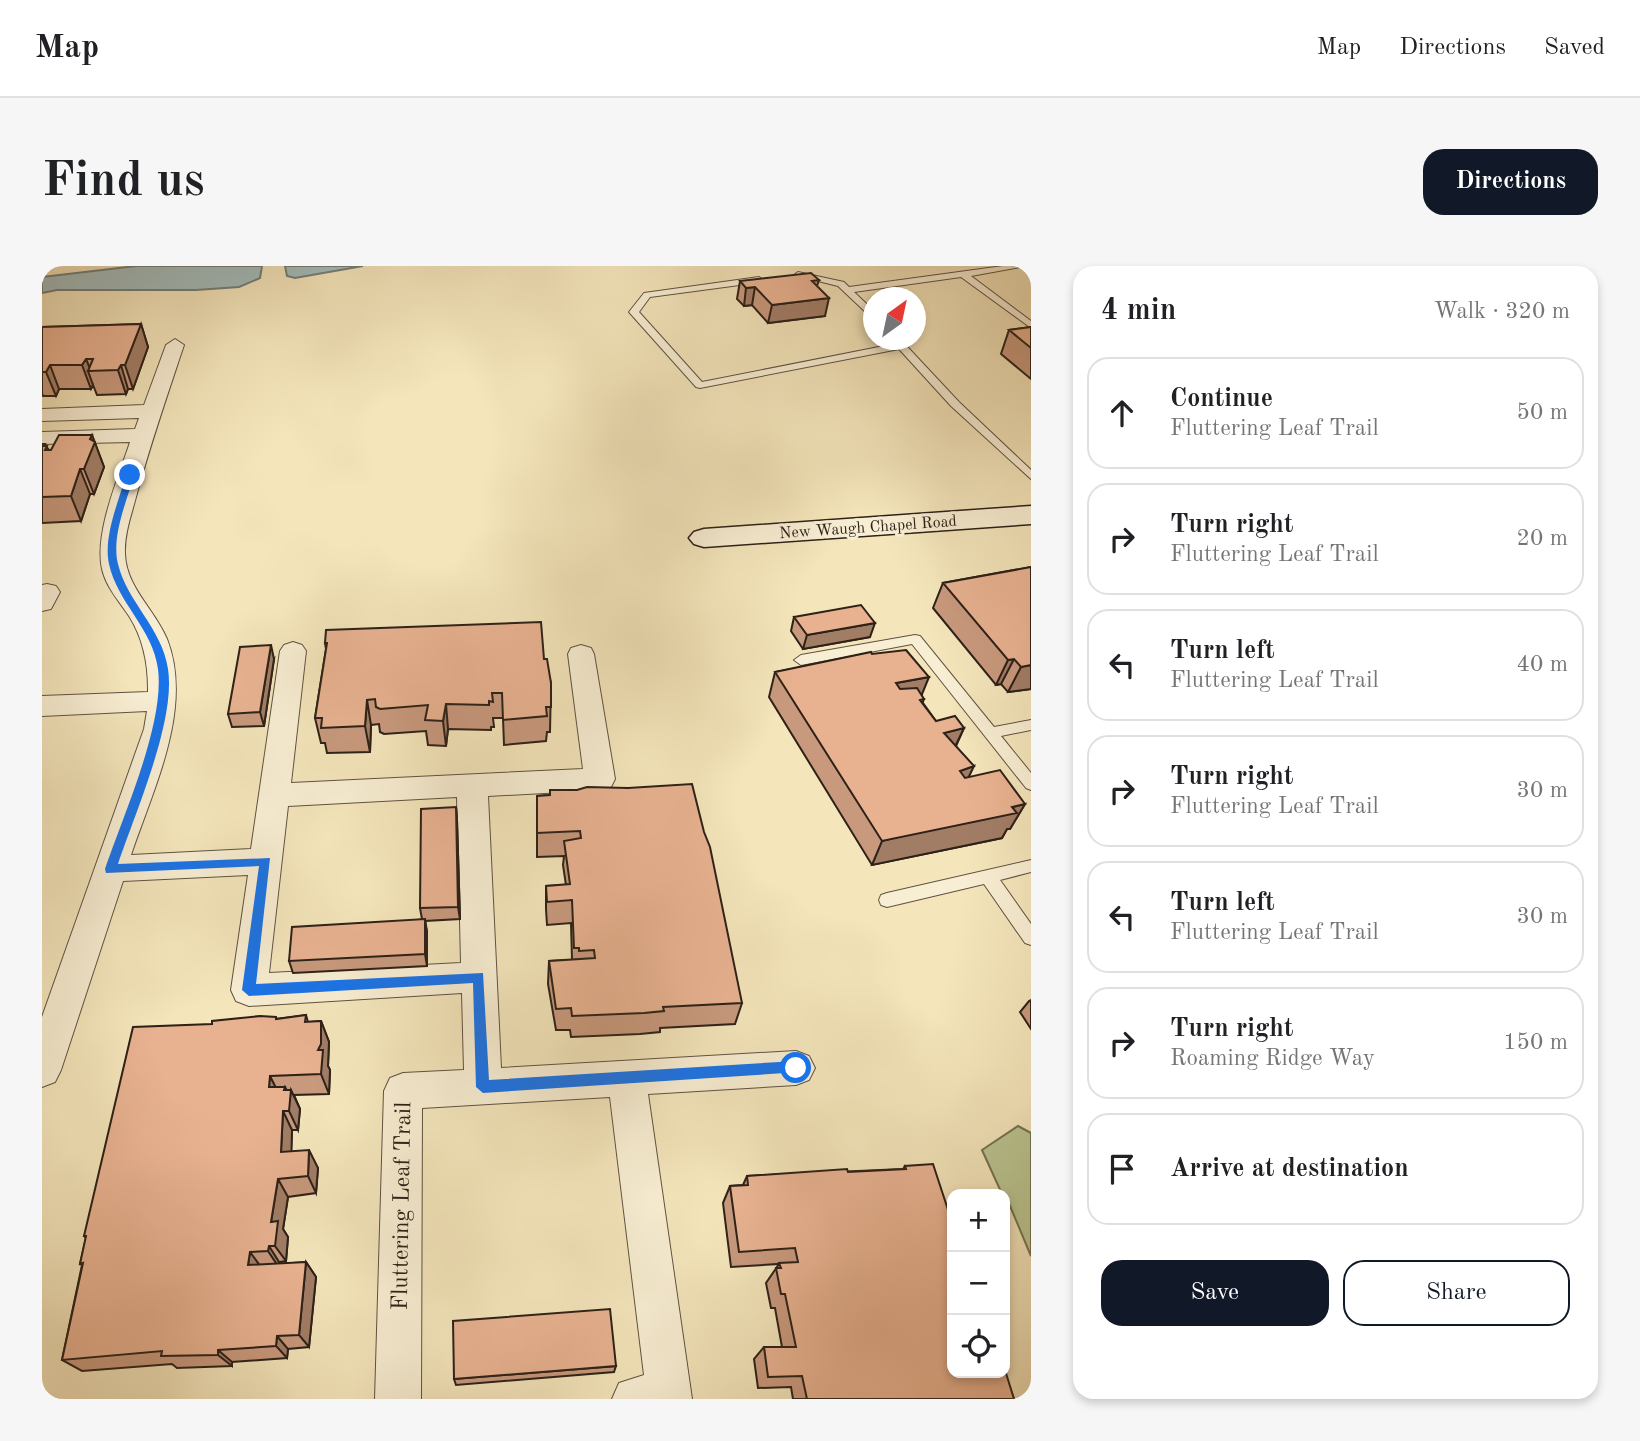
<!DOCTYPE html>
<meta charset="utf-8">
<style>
:root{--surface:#fff;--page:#f6f6f6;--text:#202124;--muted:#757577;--line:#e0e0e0;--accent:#111827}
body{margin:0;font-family:"Old Standard TT",serif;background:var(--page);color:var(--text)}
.controls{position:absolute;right:21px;bottom:21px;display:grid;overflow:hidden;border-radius:14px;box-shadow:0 4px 10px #0003}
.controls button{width:63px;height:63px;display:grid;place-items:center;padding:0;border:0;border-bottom:2px solid var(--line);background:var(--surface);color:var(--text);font:35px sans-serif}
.compass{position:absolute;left:821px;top:21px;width:63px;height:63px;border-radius:50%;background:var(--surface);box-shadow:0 4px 10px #0003;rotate:33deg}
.stop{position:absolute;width:21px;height:21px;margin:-16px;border:5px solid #1a73e8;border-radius:50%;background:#fff}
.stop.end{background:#1a73e8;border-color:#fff;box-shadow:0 2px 7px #0008}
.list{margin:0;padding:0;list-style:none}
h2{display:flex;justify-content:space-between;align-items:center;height:91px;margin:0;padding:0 28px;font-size:30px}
h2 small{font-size:23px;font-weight:400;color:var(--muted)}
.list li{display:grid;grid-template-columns:46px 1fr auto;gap:21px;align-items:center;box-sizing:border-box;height:112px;margin:0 14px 14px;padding:0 14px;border:2px solid var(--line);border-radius:21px}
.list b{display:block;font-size:26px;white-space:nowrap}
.list p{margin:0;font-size:23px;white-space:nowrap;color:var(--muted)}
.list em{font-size:23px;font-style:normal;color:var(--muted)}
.actions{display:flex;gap:14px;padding:21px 28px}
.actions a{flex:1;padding:16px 0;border:2px solid var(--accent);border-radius:21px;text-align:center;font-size:24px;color:var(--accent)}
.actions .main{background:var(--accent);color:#fff}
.icon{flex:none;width:38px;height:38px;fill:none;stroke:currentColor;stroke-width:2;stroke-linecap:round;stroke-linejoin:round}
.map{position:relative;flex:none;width:989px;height:1133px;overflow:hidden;border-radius:21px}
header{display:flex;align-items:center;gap:42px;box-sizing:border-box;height:98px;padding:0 35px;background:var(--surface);border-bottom:2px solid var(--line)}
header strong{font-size:33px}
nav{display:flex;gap:38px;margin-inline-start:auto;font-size:24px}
.intro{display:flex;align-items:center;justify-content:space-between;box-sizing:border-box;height:168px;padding:0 42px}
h1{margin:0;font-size:49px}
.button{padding:18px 32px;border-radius:21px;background:var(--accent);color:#fff;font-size:24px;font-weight:700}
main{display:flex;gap:42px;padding:0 42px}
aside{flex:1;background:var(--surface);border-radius:21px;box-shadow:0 4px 10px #0003}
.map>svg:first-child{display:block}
.green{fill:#bac591;stroke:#747354;stroke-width:2}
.water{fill:#a2bcbc;stroke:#737e7a;stroke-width:2}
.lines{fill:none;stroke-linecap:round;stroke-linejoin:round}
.lane-casing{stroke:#5f5241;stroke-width:2}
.street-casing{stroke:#5f5241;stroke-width:2}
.secondary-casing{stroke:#2d2118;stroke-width:3}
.lane{fill:#f8eed3;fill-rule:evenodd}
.street{fill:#f8eed3;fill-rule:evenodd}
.secondary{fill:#f8eed3;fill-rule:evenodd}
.wall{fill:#c8997d;stroke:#2d2118;stroke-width:2}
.shaded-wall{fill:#a27d66;stroke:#2d2118;stroke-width:2}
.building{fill:#e8b291;stroke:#2d2118;stroke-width:2}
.route{fill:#1a73e8}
.labels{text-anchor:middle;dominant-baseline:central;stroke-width:6;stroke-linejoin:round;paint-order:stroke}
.far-street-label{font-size:16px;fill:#2d2118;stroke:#f8eed3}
.near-street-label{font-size:23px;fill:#2d2118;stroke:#f8eed3}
</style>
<header>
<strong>Map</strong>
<nav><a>Map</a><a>Directions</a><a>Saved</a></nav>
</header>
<div class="intro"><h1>Find us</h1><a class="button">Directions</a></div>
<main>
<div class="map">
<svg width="989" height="1133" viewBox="0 0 989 1133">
<rect width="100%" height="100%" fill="#f4e5bb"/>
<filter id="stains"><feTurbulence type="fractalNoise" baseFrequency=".00286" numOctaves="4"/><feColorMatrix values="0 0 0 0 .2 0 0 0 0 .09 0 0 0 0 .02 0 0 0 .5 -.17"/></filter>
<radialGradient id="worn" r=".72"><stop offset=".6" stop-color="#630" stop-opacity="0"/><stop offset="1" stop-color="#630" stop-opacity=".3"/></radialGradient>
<!-- green -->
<path class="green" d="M 976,860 L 989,867 L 989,990 L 963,928 L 960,928 L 940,884 Z"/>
<!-- water -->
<path class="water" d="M 94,0 L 220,0 L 218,12 L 197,21 L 154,24 L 15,24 L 0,27 L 0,11 Z
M 243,0 L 321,0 L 253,12 L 245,10 Z"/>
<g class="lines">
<!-- lane casing -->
<g class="lane-casing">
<path id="lane" d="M 961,0 L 984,0 L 929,10 L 989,55 L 989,62 L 919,11 L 812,26 L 832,45 L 832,54 L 796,20 L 752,9 L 756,6 L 802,16 L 807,21 Z
M 717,11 L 721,14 L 720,16 L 608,31 L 597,46 L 660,116 L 852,78 L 850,74 L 859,74 L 917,136 L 989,204 L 989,213 L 909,140 L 857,83 L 658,122 L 654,121 L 587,46 L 602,27 Z
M 873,369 L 878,370 L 952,461 L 989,454 L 989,464 L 959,470 L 989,507 L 989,524 L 984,522 L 870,378 L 759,399 L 752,394 L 759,389 Z
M 989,594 L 989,606 L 958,614 L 989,658 L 989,679 L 983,677 L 942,618 L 845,641 L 839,639 L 837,634 L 839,629 L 845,627 Z"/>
</g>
<!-- street casing -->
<g class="street-casing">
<path id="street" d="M 133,73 L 142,79 C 125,130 108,179 94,231 C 89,250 82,269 83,288 C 84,321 113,344 125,373 C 152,442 111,523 89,589 L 209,583 L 238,385 L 242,379 L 251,376 L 260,379 L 264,385 L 249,517 L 541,503 L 526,388 L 529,382 L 539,379 L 549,382 L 552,388 L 573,513 L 569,521 L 558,524 L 446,530 L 459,802 L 754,785 L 767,790 L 773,802 L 767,814 L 754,819 L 606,828 L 650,1133 L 570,1133 L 577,1117 L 602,1109 L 568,831 L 380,842 L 379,1133 L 333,1133 L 342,825 L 348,812 L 361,807 L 422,804 L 420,727 L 207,740 L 194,735 L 189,724 L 206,609 L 81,615 L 19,804 L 13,816 L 0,821 L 0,751 L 102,463 L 105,445 L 0,450 L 0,430 L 106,426 L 106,423 C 106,397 101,372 87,350 C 77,335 64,321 60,303 C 52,267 77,210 88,176 L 0,178 L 0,166 L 93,163 L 97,152 L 0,155 L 0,143 L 102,139 L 124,79 ZM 415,531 L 419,697 L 227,707 L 246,540 Z
M 5,318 L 14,320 L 18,326 L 9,343 L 0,345 L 0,319 Z"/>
</g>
<!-- secondary casing -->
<g class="secondary-casing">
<path id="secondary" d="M 989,240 L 989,258 L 662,281 L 652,278 L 647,272 L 652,266 L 662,263 Z"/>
</g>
<!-- lane -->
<use href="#lane" class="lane"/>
<!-- street -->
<use href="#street" class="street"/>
<!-- secondary -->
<use href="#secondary" class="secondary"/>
</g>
<!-- wall -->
<path class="wall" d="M 777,14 L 775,20 L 783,50 L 726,57 L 710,39 L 702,40 L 695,33 L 698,15 Z
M 99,58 L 106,81 L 91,123 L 86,123 L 84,128 L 55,129 L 51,119 L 49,123 L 17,123 L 14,130 L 1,130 L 0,127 L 0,61 Z
M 989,61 L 989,113 L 959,88 L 967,64 Z
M 50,169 L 62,201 L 52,228 L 48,228 L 39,255 L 0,257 L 0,178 L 4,180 L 7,184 L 9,184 Z
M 989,301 L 989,423 L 966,426 L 959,418 L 954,419 L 891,342 L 901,317 Z
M 752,351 L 828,371 L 761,383 L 749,365 Z
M 283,377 L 502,393 L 509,417 L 508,466 L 505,466 L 504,475 L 462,479 L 461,452 L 451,452 L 452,461 L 449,461 L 449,464 L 406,463 L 404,480 L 386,479 L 384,465 L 342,468 L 338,466 L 337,458 L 329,459 L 328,486 L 285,487 L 283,477 L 279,477 L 273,452 L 284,383 Z
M 830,388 L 880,429 L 881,437 L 894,455 L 922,462 L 914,480 L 927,511 L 983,538 L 968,563 L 965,563 L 960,572 L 830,599 L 727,431 L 733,406 Z
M 232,393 L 222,460 L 190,461 L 186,448 Z
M 508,529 L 700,737 L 693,758 L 618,762 L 618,766 L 598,768 L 529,771 L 528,764 L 514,764 L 506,718 L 507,695 L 530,694 L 529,657 L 505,659 L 504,643 L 504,620 L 524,619 L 521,599 L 522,590 L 495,591 L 495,530 Z
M 414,541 L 415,554 L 418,653 L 383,655 L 385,666 L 385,700 L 251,707 L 247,695 L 380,653 L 378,642 Z
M 989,734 L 989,763 L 978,746 L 987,735 Z
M 264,749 L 266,756 L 279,755 L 287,776 L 286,800 L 288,804 L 287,828 L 252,829 L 258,843 L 256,864 L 250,864 L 249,885 L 276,902 L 274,927 L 246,931 L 241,963 L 246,971 L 244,995 L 237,996 L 237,998 L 264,996 L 274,1011 L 267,1081 L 246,1083 L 245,1092 L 190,1096 L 190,1100 L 135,1102 L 130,1098 L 40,1105 L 20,1094 L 40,999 L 38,998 L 44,972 L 42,970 L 170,758 L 234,751 L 235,753 Z
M 863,900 L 910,956 L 972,1133 L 751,1133 L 749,1121 L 716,1122 L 712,1093 L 722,1081 L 740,1081 L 733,1042 L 729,1042 L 724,1017 L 737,998 L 689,1001 L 681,937 L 688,920 L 701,919 L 705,910 L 861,903 Z
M 574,1100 L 572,1106 L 414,1119 L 412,1113 Z"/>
<!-- shaded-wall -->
<path class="shaded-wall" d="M 713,21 L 710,39 L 702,40 L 704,22 Z
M 787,32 L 783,50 L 726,57 L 730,39 Z
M 99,58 L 106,81 L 91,123 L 83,99 Z
M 44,93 L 49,105 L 46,105 L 51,119 L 49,123 L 40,99 Z
M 8,99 L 17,123 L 14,130 L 4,106 Z
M 79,99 L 86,123 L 84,128 L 76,104 Z
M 50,169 L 62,201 L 52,228 L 42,203 L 48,173 Z
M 38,203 L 48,228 L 39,255 L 29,230 Z
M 833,357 L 828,371 L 761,383 L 765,369 Z
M 229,379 L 232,393 L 222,460 L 218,446 Z
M 972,393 L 959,418 L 954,419 L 966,394 Z
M 989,399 L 989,423 L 966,426 L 979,401 Z
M 887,411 L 878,433 L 882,433 L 872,458 L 854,417 Z
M 325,434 L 329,459 L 328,486 L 323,460 Z
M 404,438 L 406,463 L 404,480 L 401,455 Z
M 922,462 L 910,487 L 902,467 Z
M 932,500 L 920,525 L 918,505 Z
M 983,538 L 968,563 L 965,563 L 960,572 L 830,599 L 840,575 Z
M 414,541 L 415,554 L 418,653 L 416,641 Z
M 383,653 L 385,666 L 385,700 L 383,688 Z
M 279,755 L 287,776 L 286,800 L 288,804 L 287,828 L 279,808 L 276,784 Z
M 228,810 L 238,830 L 227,821 Z
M 243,821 L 248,831 L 249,824 L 258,843 L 256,864 L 247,845 L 242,824 Z
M 241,845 L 250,864 L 249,904 L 239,886 Z
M 267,884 L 276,902 L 274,927 L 266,910 Z
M 236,913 L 246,931 L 241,963 L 246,971 L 244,995 L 233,980 L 229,956 Z
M 227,980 L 237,996 L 236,1000 L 226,985 Z
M 208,986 L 219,1001 L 206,999 Z
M 264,996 L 274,1011 L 267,1081 L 257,1069 Z
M 235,1070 L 246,1083 L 245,1092 L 234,1080 Z
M 176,1084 L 190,1096 L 190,1100 L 176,1089 Z"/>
<!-- building -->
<path class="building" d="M 769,7 L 777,14 L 770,15 L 787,32 L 730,39 L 713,21 L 704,22 L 698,15 Z
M 99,58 L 83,99 L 79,99 L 76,104 L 46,105 L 51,93 L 44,93 L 40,99 L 8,99 L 4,106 L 0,106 L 0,61 Z
M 989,61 L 989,82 L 967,64 Z
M 17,169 L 50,169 L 48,173 L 53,176 L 42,203 L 38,203 L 29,230 L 0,231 L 0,178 L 3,178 L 2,180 L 5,180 L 3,184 L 9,184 Z
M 989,301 L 989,399 L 979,401 L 972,393 L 966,394 L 901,317 Z
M 819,339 L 833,357 L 765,369 L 752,351 Z
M 499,356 L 502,393 L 505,393 L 509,417 L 509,441 L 504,441 L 505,450 L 461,454 L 460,427 L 450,427 L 451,436 L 447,435 L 447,439 L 404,438 L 401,455 L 383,454 L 386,439 L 338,443 L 334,441 L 333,433 L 325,434 L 323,460 L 279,462 L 280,452 L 273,452 L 285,377 L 283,377 L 284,364 Z
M 229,379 L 218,446 L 186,448 L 198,381 Z
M 864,384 L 887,411 L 854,417 L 858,423 L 875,422 L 882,433 L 878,434 L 894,455 L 913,450 L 922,462 L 902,467 L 932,500 L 918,505 L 923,512 L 958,504 L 983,538 L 970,541 L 975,547 L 840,575 L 733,406 L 829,386 L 830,388 Z
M 650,518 L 662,566 L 668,581 L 700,737 L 621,741 L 622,745 L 602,747 L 530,750 L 529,742 L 514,743 L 507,695 L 553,692 L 552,684 L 537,685 L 537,682 L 532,682 L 530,634 L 505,636 L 504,620 L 528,618 L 522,575 L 539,572 L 538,565 L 495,567 L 495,530 L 508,529 L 508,524 L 535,524 L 545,521 L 586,522 Z
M 414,541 L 416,641 L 378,642 L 379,543 Z
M 383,653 L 383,688 L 247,695 L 250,661 Z
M 264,749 L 263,756 L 279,755 L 279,778 L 276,784 L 281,784 L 279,808 L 228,810 L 227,821 L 243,821 L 242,824 L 249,824 L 247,845 L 241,845 L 239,886 L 267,884 L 266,910 L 236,913 L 229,956 L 236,955 L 233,980 L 227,980 L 226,985 L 208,986 L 206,999 L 264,996 L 257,1069 L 235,1070 L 234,1080 L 176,1084 L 176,1089 L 119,1090 L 120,1085 L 20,1094 L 41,997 L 38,998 L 44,970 L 42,970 L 91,761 L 170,758 L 170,755 L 218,750 L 234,751 L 234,753 Z
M 891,898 L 910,956 L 910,1107 L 963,1107 L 963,1104 L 972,1133 L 765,1133 L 760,1110 L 726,1111 L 722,1081 L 754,1081 L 743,1028 L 739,1028 L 734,1002 L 739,1002 L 737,997 L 756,996 L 753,982 L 697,986 L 688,920 L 706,919 L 705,910 L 805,903 L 806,906 L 864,903 L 863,900 Z
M 568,1043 L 574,1100 L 412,1113 L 411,1055 Z"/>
<!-- route -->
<path class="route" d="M 88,207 L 92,209 C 85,235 69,270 76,298 C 85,336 120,362 126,403 C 134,455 93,547 76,598 L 228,592 L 214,718 L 441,707 L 447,814 L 754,795 L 760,802 L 758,806 L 441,827 L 434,821 L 431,717 L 207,730 L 200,724 L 217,600 L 64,607 L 63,603 C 81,550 123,457 116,403 C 111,363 75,336 67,298 C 61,270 77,235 84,209 Z"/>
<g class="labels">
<!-- far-street labels -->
<g class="far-street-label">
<text transform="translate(826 262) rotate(-4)">New Waugh Chapel Road</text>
</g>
<!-- near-street labels -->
<g class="near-street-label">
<text transform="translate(360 940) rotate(-89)">Fluttering Leaf Trail</text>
</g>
</g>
<rect width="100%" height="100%" filter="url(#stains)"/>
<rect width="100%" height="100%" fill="url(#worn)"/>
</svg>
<div class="controls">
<button>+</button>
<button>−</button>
<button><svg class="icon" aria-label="locate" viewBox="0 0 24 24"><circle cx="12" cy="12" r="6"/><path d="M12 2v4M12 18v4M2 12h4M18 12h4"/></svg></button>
</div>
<svg class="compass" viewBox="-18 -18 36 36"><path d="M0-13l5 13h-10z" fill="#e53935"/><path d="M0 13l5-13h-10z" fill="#757577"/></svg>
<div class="stop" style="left:754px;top:802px"></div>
<div class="stop end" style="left:88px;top:209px"></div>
</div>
<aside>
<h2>4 min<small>Walk · 320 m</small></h2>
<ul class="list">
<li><svg class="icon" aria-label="ahead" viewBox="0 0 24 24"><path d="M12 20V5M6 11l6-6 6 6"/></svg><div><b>Continue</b><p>Fluttering Leaf Trail</p></div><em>50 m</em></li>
<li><svg class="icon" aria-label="right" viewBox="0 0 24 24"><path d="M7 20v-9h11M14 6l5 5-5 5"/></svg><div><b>Turn right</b><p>Fluttering Leaf Trail</p></div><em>20 m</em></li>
<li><svg class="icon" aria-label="left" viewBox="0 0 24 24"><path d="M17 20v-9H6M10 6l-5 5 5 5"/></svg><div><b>Turn left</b><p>Fluttering Leaf Trail</p></div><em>40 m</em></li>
<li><svg class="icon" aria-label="right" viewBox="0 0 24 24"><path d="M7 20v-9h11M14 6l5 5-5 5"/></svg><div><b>Turn right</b><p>Fluttering Leaf Trail</p></div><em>30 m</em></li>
<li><svg class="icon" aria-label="left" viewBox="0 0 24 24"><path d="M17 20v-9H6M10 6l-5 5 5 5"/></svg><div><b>Turn left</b><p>Fluttering Leaf Trail</p></div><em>30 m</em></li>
<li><svg class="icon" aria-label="right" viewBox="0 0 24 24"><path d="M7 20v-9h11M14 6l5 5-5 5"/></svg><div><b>Turn right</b><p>Roaming Ridge Way</p></div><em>150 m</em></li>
<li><svg class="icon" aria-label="arrive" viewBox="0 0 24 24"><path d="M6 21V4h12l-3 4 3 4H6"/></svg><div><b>Arrive at destination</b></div></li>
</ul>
<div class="actions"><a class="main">Save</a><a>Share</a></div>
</aside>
</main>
